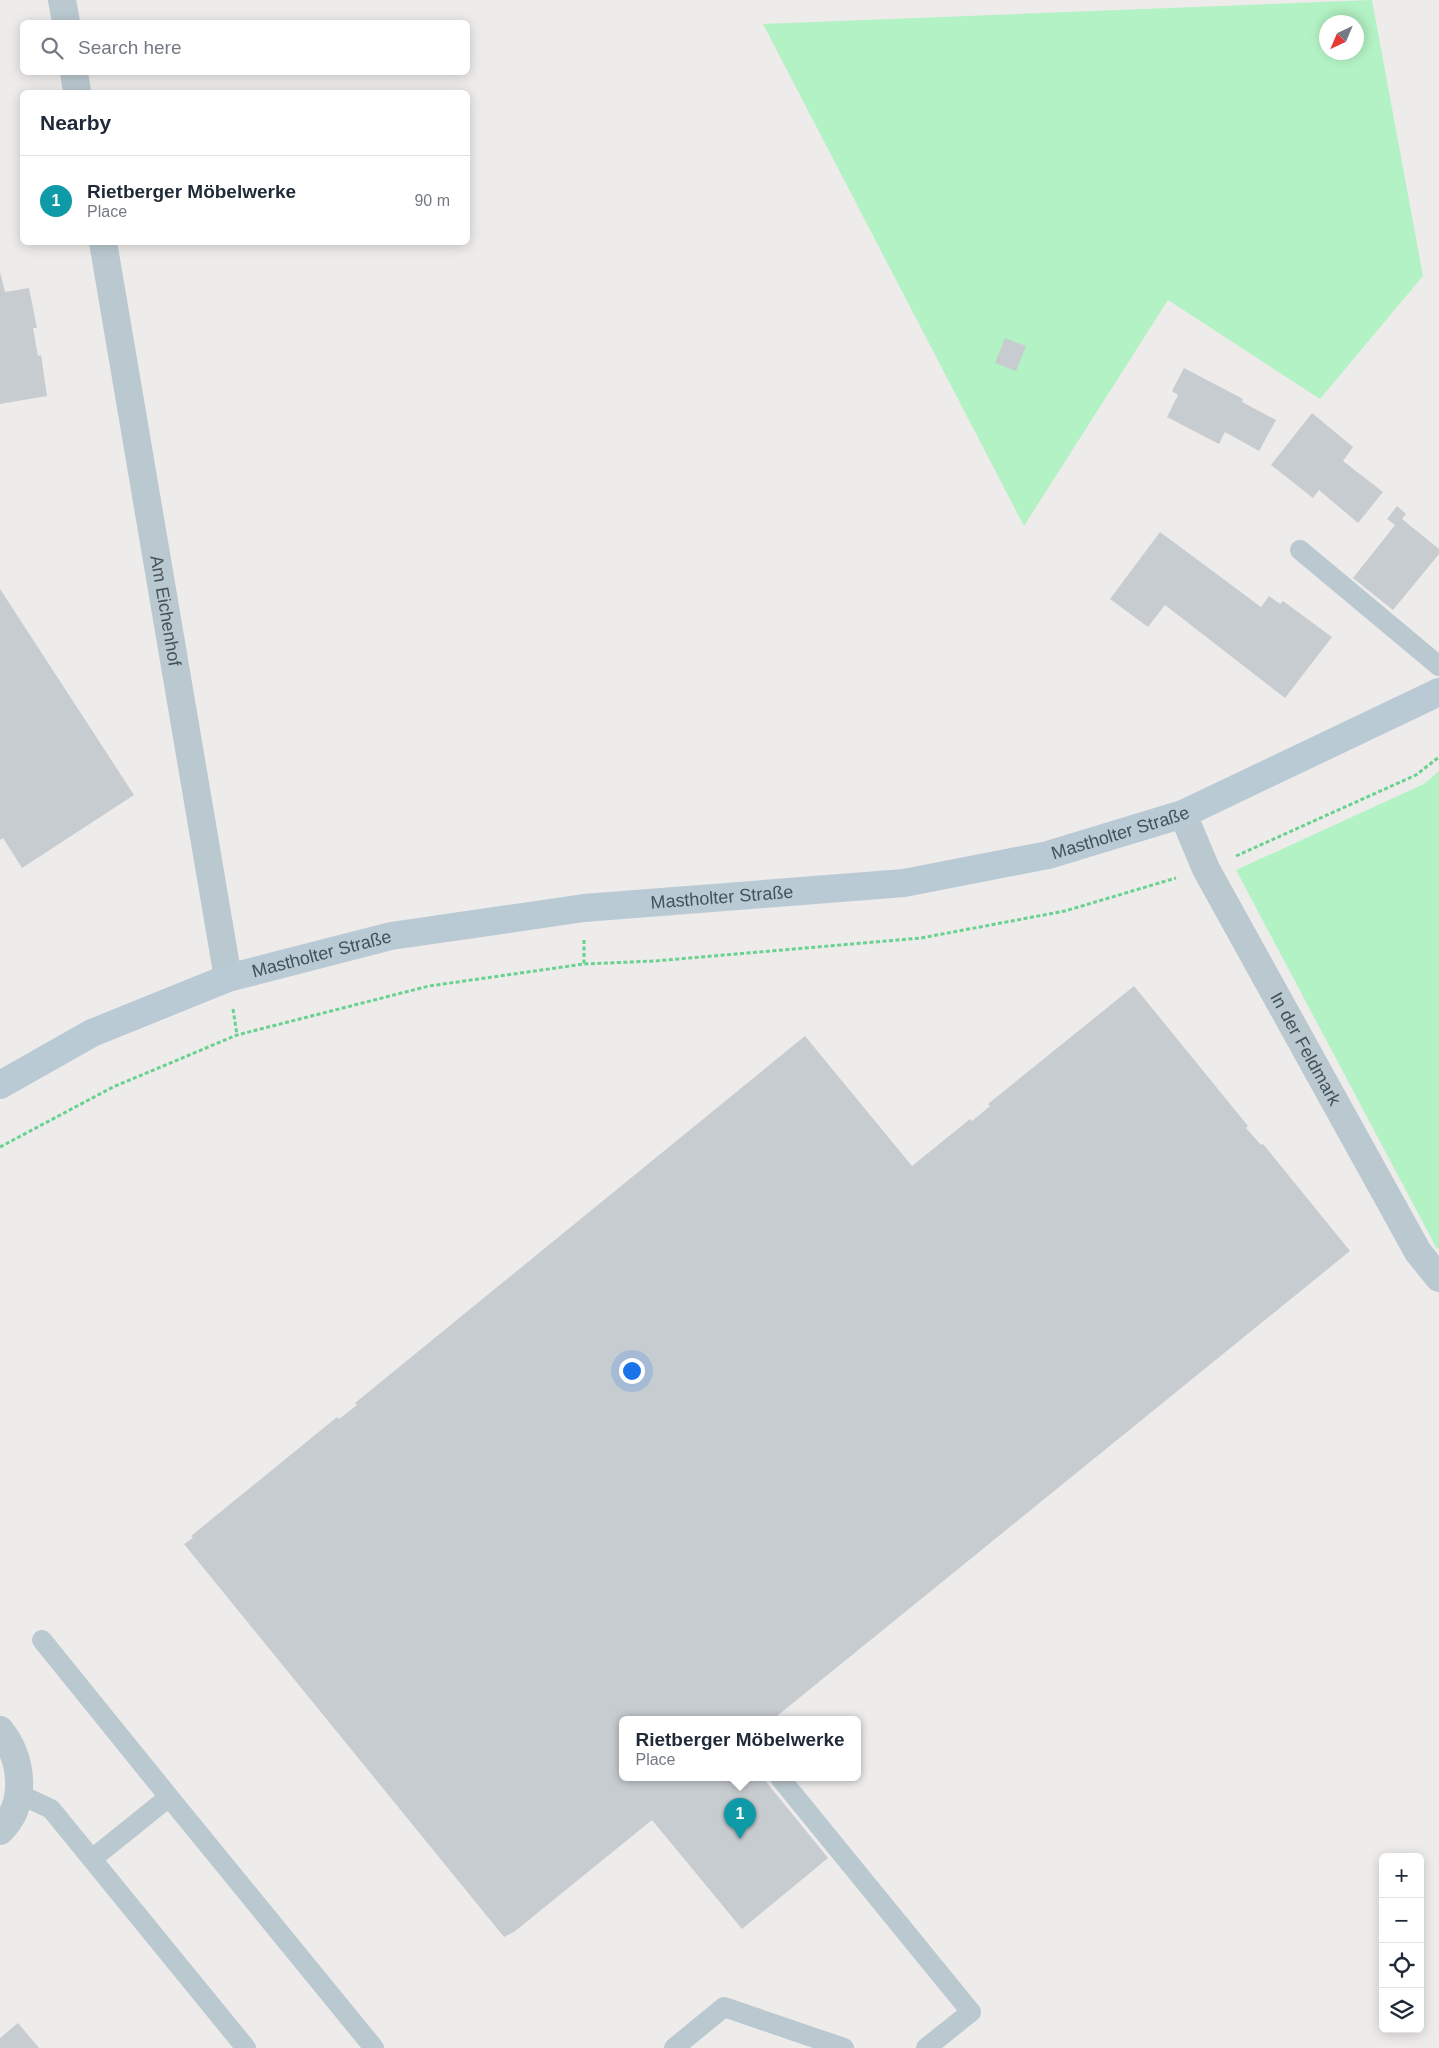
<!DOCTYPE html>
<meta charset="utf-8">
<style>
:root{--surface:#fff;--page:#f2f2f3;--text:#1f2937;--muted:#747a83;--line:#e0e1e3;--accent:#b45309}
body{margin:0;font-family:Helvetica,sans-serif;background:var(--page);color:var(--text)}
.controls{position:absolute;right:15px;bottom:15px;display:grid;overflow:hidden;border-radius:8px;box-shadow:0 2px 12px #0003}
.controls button{width:45px;height:45px;display:grid;place-items:center;padding:0;border:0;border-bottom:1px solid var(--line);background:var(--surface);color:var(--text);font:25px sans-serif}
.compass{position:absolute;left:1319px;top:15px;width:45px;height:45px;border-radius:50%;background:var(--surface);box-shadow:0 2px 12px #0003;rotate:224deg}
.you{position:absolute;left:631px;top:1370px;width:18px;height:18px;margin:-12px;border:4px solid #fff;border-radius:50%;background:#1a73e8;box-shadow:0 0 0 8px #1a73e833}
.badge{display:grid;place-items:center;width:32px;height:32px;border-radius:50%;background:var(--accent);color:#fff;font-size:16px;font-weight:700}
.pin{position:absolute;translate:-50% -41px;filter:drop-shadow(0 1px 2px #0008)}
.pin::after{content:'';position:absolute;top:26px;width:18px;height:15px;background:inherit;clip-path:polygon(0 0,100% 0,50% 100%)}
.popup{position:absolute;left:619px;top:1716px;width:242px;height:65px;box-sizing:border-box;display:grid;place-content:center;border-radius:8px;background:var(--surface);filter:drop-shadow(0 1px 4px #0005);font-size:16px;white-space:nowrap;color:var(--muted)}
.popup b{font-size:19px;color:var(--text)}
.popup::after{content:'';position:absolute;left:50%;top:100%;margin-left:-10px;border:10px solid transparent;border-top-color:var(--surface)}
.list{margin:0;padding:0;list-style:none}
h2{display:flex;justify-content:space-between;align-items:center;height:65px;margin:0;padding:0 20px;font-size:21px}
h2 small{font-size:16px;font-weight:400;color:var(--muted)}
.list li{display:grid;grid-template-columns:32px 1fr auto;gap:15px;align-items:center;box-sizing:border-box;height:90px;padding:0 20px;border-top:1px solid var(--line)}
.list b{display:block;font-size:19px;white-space:nowrap}
.list p{margin:0;font-size:16px;white-space:nowrap;color:var(--muted)}
.list em{font-size:16px;font-style:normal;color:var(--muted)}
.icon{flex:none;width:28px;height:28px;fill:none;stroke:currentColor;stroke-width:2;stroke-linecap:round;stroke-linejoin:round}
.map{position:relative;flex:none;width:1439px;height:2048px;overflow:hidden}
.search{position:absolute;background:var(--surface);box-shadow:0 2px 12px #0003;left:20px;top:20px;width:450px;height:55px;display:flex;align-items:center;gap:12px;box-sizing:border-box;padding:0 18px;border-radius:8px;color:var(--muted);font-size:19px}
.panel{position:absolute;background:var(--surface);box-shadow:0 2px 12px #0003;left:20px;top:90px;width:450px;height:155px;border-radius:8px}
.map>svg:first-child{display:block}
.green{fill:#b3f2c4;fill-rule:evenodd}
.building{fill:#c7ccd1}
.lines{fill:none;stroke-linecap:round;stroke-linejoin:round}
.path{stroke:#69d291;stroke-width:3;stroke-dasharray:4 2.5;stroke-linecap:butt}
.lane{stroke:#bac8cf;stroke-width:20}
.street{stroke:#bac8cf;stroke-width:28}
.secondary{stroke:#b9cad4;stroke-width:28}
.labels{text-anchor:middle;dominant-baseline:central;stroke-width:5;stroke-linejoin:round;paint-order:stroke}
.street-label{font-size:18px;fill:#42525a;stroke:#fff}
</style>
<div class="map">
<svg width="1439" height="2048" viewBox="0 0 1439 2048">
<rect width="100%" height="100%" fill="#eeebeb"/>
<!-- green -->
<path class="green" d="M 1372,0 L 1423,276 L 1320,399 L 1168,300 L 1024,526 L 763,24 ZM 1326,22 L 1356,22 L 1356,52 L 1326,52 Z
M 1439,771 L 1439,1248 L 1437,1249 L 1236,870 L 1424,784 Z"/>
<!-- building -->
<path class="building" d="M 0,272 L 5,292 L 29,288 L 37,328 L 33,328 L 38,356 L 41,355 L 47,396 L 0,404 Z
M 1005,338 L 1026,346 L 1016,371 L 995,363 Z
M 1184,368 L 1243,399 L 1242,402 L 1276,420 L 1259,451 L 1225,432 L 1219,444 L 1167,417 L 1178,395 L 1172,391 Z
M 1312,413 L 1353,447 L 1343,461 L 1383,492 L 1358,523 L 1319,490 L 1313,498 L 1271,465 Z
M 1397,506 L 1406,514 L 1402,519 L 1439,549 L 1439,554 L 1393,610 L 1353,578 L 1395,525 L 1387,519 Z
M 1160,532 L 1261,607 L 1269,596 L 1280,604 L 1283,601 L 1332,637 L 1285,698 L 1165,605 L 1148,627 L 1110,599 Z
M 0,589 L 134,795 L 22,868 L 3,838 L 0,840 Z
M 1134,986 L 1248,1126 L 1246,1128 L 1261,1145 L 1263,1144 L 1350,1251 L 772,1720 L 622,1720 L 622,1778 L 763,1778 L 828,1858 L 742,1929 L 652,1820 L 514,1932 L 504,1937 L 184,1544 L 193,1538 L 191,1536 L 337,1417 L 339,1419 L 357,1405 L 355,1403 L 805,1036 L 912,1166 L 970,1119 L 972,1121 L 990,1106 L 988,1104 Z
M 18,2023 L 39,2048 L 0,2048 L 0,2038 Z"/>
<g class="lines">
<!-- path -->
<path class="path" d="M 1236,856 L 1416,775 L 1439,757
M 584,940 L 584,964
M 233,1009 L 237,1035
M 0,1147 L 113,1087 L 237,1035 L 429,986 L 584,964 L 655,961 L 921,938 L 1065,911 L 1176,878"/>
<!-- lane -->
<path class="lane" d="M 1300,550 L 1439,666
M 42,1640 L 169,1797
M 780,1778 L 971,2012 L 926,2048
M 19,1794 L 51,1809 L 246,2048
M 92,1859 L 169,1797 L 374,2048
M 674,2048 L 724,2007 L 844,2048"/>
<!-- street -->
<g class="street">
<path d="M 62,0 L 66,22"/>
<path d="M 74,72 L 77,92"/>
<path id="s1" d="M 103,242 L 228,978"/>
<path id="s2" d="M 1183,814 L 1206,869 L 1418,1252 L 1439,1278"/>
<path d="M 0,1730 C 23,1759 28,1804 0,1831"/>
</g>
<!-- secondary -->
<path class="secondary" id="s3" d="M 0,1085 L 92,1033 L 228,978 L 391,936 L 584,908 L 904,883 L 1048,855 L 1183,814 L 1439,692"/>
</g>
<g class="labels">
<!-- street labels -->
<g class="street-label">
<text stroke="none"><textPath href="#s1" startOffset="374">Am Eichenhof</textPath></text>
<text stroke="none"><textPath href="#s3" startOffset="1159">Mastholter Straße</textPath></text>
<text stroke="none"><textPath href="#s3" startOffset="754">Mastholter Straße</textPath></text>
<text stroke="none"><textPath href="#s3" startOffset="349">Mastholter Straße</textPath></text>
<text stroke="none"><textPath href="#s2" startOffset="265">In der Feldmark</textPath></text>
</g>
</g>
</svg>
<div class="controls">
<button>+</button>
<button>−</button>
<button><svg class="icon" aria-label="locate" viewBox="0 0 24 24"><circle cx="12" cy="12" r="6"/><path d="M12 2v4M12 18v4M2 12h4M18 12h4"/></svg></button>
<button><svg class="icon" aria-label="layers" viewBox="0 0 24 24"><path d="M12 4l9 5-9 5-9-5zM3 14l9 5 9-5"/></svg></button>
</div>
<svg class="compass" viewBox="-18 -18 36 36"><path d="M0-13l5 13h-10z" fill="#e53935"/><path d="M0 13l5-13h-10z" fill="#747a83"/></svg>
<div class="you"></div>
<div class="pin badge" style="left:740px;top:1839px;background:#0f9aa8">1</div>
<div class="popup"><b>Rietberger Möbelwerke</b>Place</div>
<div class="search"><svg class="icon" aria-label="search" viewBox="0 0 24 24"><circle cx="10" cy="10" r="6"/><path d="M15 15l6 6"/></svg>Search here</div>
<section class="panel">
<h2>Nearby<small></small></h2>
<ul class="list">
<li><span class="badge" style="background:#0f9aa8">1</span><div><b>Rietberger Möbelwerke</b><p>Place</p></div><em>90 m</em></li>
</ul>
</section>
</div>
